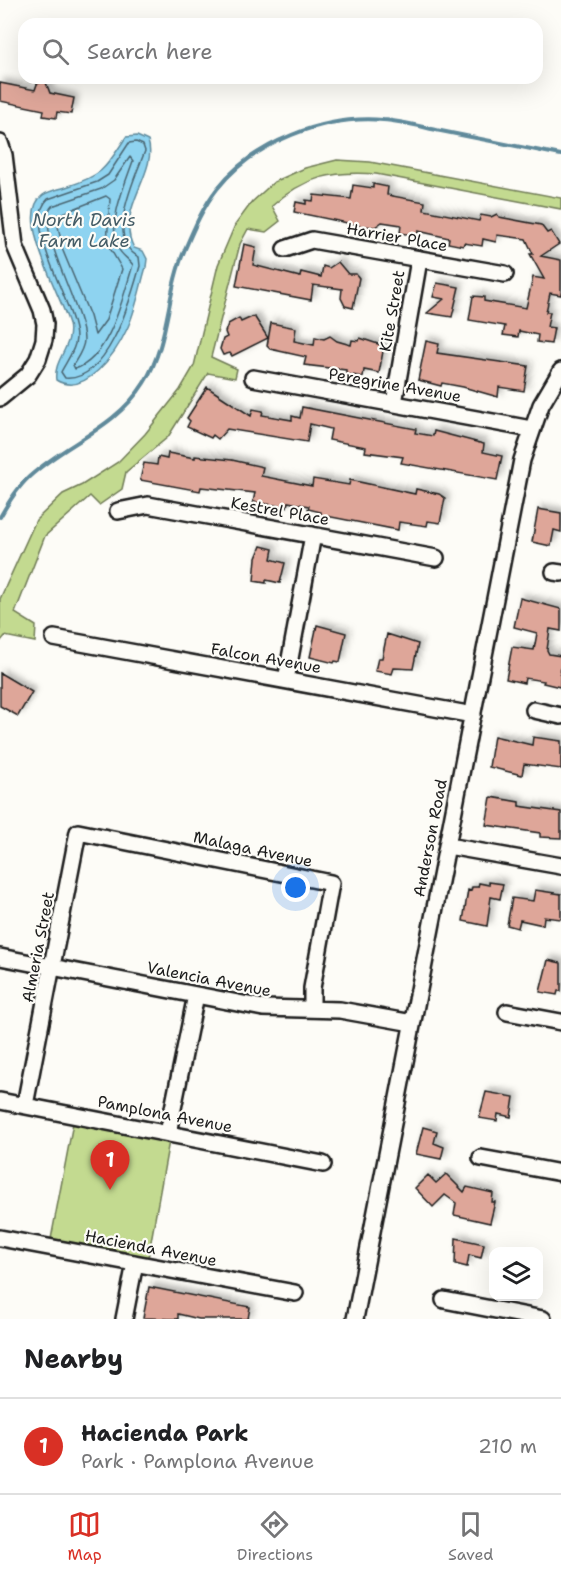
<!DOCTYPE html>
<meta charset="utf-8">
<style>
:root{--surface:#fff;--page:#f6f6f6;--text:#202124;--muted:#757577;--line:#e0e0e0;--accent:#d93025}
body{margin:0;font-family:"Shantell Sans",sans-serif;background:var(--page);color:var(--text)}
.controls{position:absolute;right:18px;bottom:18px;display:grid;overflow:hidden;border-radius:12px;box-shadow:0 6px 24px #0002}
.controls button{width:54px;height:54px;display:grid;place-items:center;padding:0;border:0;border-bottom:2px solid var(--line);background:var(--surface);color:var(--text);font:30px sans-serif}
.you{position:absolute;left:296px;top:888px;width:21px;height:21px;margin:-15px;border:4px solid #fff;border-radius:50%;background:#1a73e8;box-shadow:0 0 0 9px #1a73e833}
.badge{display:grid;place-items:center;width:39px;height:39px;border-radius:50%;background:var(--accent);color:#fff;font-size:20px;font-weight:700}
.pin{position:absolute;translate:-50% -50px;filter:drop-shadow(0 2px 3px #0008)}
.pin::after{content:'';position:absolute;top:32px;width:21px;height:18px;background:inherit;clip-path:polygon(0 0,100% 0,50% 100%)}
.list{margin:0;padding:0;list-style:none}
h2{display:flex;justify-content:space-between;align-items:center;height:78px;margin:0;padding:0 24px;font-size:26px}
h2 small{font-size:20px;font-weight:400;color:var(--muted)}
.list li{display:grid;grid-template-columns:39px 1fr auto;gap:18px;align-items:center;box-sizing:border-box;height:96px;padding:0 24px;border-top:2px solid var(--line)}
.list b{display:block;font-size:22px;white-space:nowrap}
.list p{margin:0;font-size:20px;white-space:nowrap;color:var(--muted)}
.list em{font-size:20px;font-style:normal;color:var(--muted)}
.icon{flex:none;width:33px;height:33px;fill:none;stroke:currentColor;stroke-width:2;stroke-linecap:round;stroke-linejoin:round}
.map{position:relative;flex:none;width:561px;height:1319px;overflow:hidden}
.search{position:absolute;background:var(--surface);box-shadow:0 6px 24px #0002;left:18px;right:18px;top:18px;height:66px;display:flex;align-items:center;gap:15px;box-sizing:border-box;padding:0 21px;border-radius:18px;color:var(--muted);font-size:22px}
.sheet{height:174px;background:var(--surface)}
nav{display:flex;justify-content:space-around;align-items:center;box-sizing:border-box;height:84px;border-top:2px solid var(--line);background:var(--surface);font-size:16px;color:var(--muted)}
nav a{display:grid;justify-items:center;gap:3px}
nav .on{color:var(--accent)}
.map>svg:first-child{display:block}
.green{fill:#c3da90;stroke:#707b56;stroke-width:1.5}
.water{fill:#8ed3f0;stroke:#608a9b;stroke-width:1.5}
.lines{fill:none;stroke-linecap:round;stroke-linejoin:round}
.shore{stroke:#4a6571;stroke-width:1.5}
.stream{stroke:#608a9b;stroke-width:4}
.building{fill:#dea699;stroke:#1c1c1c;stroke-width:1.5;filter:url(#shadow)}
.minor-casing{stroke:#1c1c1c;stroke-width:20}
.minor{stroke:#fdfcf7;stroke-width:15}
.labels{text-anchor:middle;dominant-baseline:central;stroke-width:4.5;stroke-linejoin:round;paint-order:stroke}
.street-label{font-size:16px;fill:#1c1c1c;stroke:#fdfcf7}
.water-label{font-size:18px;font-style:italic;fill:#445c66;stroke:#fdfcf7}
</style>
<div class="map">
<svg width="561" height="1319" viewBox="0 0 561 1319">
<defs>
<filter id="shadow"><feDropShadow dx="4" dy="-4" stdDeviation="3" flood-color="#0004"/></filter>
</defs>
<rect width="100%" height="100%" fill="#fdfcf7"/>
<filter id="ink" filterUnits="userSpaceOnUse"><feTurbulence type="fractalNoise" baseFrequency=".0167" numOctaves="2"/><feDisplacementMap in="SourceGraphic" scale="12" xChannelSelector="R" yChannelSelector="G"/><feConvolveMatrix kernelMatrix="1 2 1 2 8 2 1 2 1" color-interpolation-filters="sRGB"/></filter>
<g filter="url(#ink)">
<!-- green -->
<path class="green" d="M 337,160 L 370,162 L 561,198 L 561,209 L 376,174 C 333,171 305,176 272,206 L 280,221 L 266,232 L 248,229 L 240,244 L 211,357 L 237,369 L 235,378 L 208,373 L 168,437 L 126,472 L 122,489 L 99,505 L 90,496 L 45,536 L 15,613 L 36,626 L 35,642 L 5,636 L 0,642 L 0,599 L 36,520 L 63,494 L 82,485 L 118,462 L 145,434 L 180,390 L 194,366 L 218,265 L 235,225 L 252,202 L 274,182 L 305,168 Z
M 73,1123 L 169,1141 L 148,1258 L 51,1239 Z"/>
<!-- water -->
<path class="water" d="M 137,136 L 148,141 C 159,172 114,211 134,248 L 143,251 L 147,259 L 146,267 C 140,287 136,310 127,329 C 116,353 85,398 56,380 C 53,359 74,346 69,324 C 62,297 13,216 43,195 C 50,190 61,189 69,186 C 105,174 106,167 126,137 Z"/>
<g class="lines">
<!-- shore -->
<path class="shore" d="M 136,142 L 143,145 L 145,151 C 135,178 104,240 139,257 L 140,266 C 131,297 109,382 65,378 L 61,372 C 66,362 76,349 76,338 C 76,305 20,225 48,199 L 97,182 L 108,175 L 129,143 Z
M 130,157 L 133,161 C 125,184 107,224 118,248 C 122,256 129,259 133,265 C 123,296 110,358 75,369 L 73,365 C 77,358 84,349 84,340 C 84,310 33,225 52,206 L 101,189 L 114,180 Z
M 106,196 L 110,199 L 107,243 L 122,269 L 106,320 L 95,335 L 90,316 L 63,251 L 56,216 Z"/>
<!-- stream -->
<path class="stream" d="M 0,517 C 8,503 17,488 29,477 C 67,442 115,429 144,383 C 170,342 166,292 185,249 C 194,228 203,207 217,189 C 254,142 324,115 383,120 C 402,121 422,127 441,131 C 481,139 521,147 561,155"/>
</g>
<!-- building -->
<path class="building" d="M 45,80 L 50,93 L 74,98 L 71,114 L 57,112 L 56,118 L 43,116 L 44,110 L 0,101 L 0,83 L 35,90 L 37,84 Z
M 373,184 L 388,187 L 387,195 L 425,202 L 424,210 L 479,221 L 481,215 L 491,217 L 497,214 L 499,217 L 541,225 L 547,233 L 551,231 L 559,244 L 541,256 L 561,260 L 561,295 L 550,293 L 546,312 L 550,312 L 547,327 L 554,328 L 551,344 L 537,342 L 538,335 L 519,331 L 518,337 L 503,335 L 505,326 L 469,320 L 473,296 L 484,297 L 484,301 L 526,308 L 533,277 L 544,279 L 530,254 L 533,254 L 526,239 L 497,235 L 496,242 L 483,239 L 482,246 L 464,243 L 463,246 L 448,243 L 449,238 L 418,231 L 417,236 L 400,233 L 401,225 L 382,222 L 375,227 L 362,226 L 294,212 L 296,202 L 306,204 L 306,200 L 313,201 L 314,195 L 351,199 L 353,185 L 373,188 Z
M 244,244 L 256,247 L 253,265 L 300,277 L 301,272 L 321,277 L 323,266 L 329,268 L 338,262 L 348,274 L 356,274 L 359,278 L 353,308 L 345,306 L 341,298 L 342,289 L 313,285 L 311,300 L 236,286 Z
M 437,283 L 459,287 L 452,317 L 427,313 L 444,299 L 433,297 Z
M 254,316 L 268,338 L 232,356 L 230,353 L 223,355 L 220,349 L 223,339 L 227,337 L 225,332 L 228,324 L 239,318 L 241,322 Z
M 271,323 L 296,328 L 294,341 L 314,345 L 315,337 L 324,339 L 330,336 L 337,341 L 351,345 L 352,340 L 359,341 L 360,338 L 384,346 L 379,373 L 364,370 L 363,377 L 346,374 L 346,370 L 304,365 L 306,357 L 270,349 L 267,346 Z
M 426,341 L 439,344 L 437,353 L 528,366 L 524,391 L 499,387 L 498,397 L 463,387 L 442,383 L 441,386 L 418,380 Z
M 207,387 L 251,416 L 253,409 L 263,411 L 262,415 L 292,420 L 292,416 L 300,418 L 302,407 L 416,429 L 415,433 L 433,436 L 434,431 L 484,444 L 483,452 L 502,456 L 497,480 L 401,463 L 403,457 L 365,452 L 366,447 L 329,440 L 331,429 L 310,424 L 307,442 L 227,429 L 218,439 L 213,435 L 211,438 L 187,427 L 190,421 L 187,418 Z
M 168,453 L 195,458 L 195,456 L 232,460 L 263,467 L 261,476 L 312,486 L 313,479 L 349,485 L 350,480 L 415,494 L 416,489 L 439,494 L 445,498 L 440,523 L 428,521 L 427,526 L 399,522 L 398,530 L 321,515 L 321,512 L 308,509 L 309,506 L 288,502 L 287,507 L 253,502 L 255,493 L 201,487 L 200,491 L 140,480 L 144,463 L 157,465 L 158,457 L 167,459 Z
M 538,509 L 561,513 L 561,532 L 554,530 L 551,546 L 532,542 Z
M 261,546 L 273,549 L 271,559 L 285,563 L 280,583 L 266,580 L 266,583 L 254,581 L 256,558 Z
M 520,598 L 561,609 L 561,631 L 550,629 L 547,650 L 549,654 L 561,656 L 560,687 L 543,683 L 544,681 L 525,678 L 524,683 L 506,679 L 512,647 L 534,650 L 537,633 L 514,627 Z
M 317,625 L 346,633 L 340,662 L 335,661 L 334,663 L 310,657 Z
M 387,634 L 418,644 L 413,669 L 394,668 L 392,674 L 375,671 L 378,658 L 382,658 Z
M 0,673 L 32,692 L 18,716 L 0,706 Z
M 494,736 L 532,745 L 533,737 L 561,741 L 561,769 L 524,764 L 522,775 L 489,767 Z
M 491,797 L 519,802 L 519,806 L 561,812 L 561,838 L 540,837 L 540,833 L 486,825 Z
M 489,882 L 503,884 L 500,899 L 491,897 L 487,926 L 463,921 L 468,890 L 471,891 L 472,887 L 478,887 L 479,883 L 489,885 Z
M 535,890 L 561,894 L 561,919 L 544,917 L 543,925 L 520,920 L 518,928 L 507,925 L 512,898 L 533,901 Z
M 548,960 L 561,963 L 561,991 L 558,991 L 557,995 L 540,992 Z
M 486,1092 L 514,1097 L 511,1117 L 498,1114 L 497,1121 L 479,1118 Z
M 423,1127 L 437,1131 L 434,1143 L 444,1147 L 441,1159 L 416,1154 Z
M 446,1174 L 464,1192 L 467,1187 L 493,1193 L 492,1202 L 495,1202 L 490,1223 L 454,1215 L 456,1203 L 445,1195 L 433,1207 L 415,1188 L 428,1175 L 436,1183 Z
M 456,1238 L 484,1244 L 481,1258 L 469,1255 L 467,1267 L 455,1264 Z
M 149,1287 L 250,1307 L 248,1319 L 199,1319 L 178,1314 L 178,1319 L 143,1318 Z"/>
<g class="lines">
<!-- minor casing -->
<g class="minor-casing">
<path id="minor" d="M 0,143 L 4,155 L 15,246 L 42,310 L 45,324 L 44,340 L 38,359 L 28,375 L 0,398
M 285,249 L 312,240 L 505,274
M 253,378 L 531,429
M 394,403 L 419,260
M 118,511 L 148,505 L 436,558
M 554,572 L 561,573
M 54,638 L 473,715
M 286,680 L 313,535
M 534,710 L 561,716
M 448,846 L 561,866
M 0,957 L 263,1008 L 340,1010 L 412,1023
M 507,1012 L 561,1022
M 0,1101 L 323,1164
M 25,1105 L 78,832 L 331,883 L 312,988 L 312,1009
M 168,1133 L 196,995
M 481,1158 L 561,1173
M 0,1238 L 295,1293
M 444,1300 L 543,1319
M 124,1319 L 135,1263
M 355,1319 L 522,460 L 541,405 L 561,371"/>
</g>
<!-- minor -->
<use href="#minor" class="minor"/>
</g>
</g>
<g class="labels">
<!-- street labels -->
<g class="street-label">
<text transform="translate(397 237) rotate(10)">Harrier Place</text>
<text transform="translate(392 311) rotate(-80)">Kite Street</text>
<text transform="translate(395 385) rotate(10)">Peregrine Avenue</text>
<text transform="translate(280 511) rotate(10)">Kestrel Place</text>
<text transform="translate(266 658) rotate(10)">Falcon Avenue</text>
<text transform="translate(430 838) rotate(-79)">Anderson Road</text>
<text transform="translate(253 849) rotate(12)">Malaga Avenue</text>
<text transform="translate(38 947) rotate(-79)">Almeria Street</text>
<text transform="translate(209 979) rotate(11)">Valencia Avenue</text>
<text transform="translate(165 1114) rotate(11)">Pamplona Avenue</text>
<text transform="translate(151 1248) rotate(11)">Hacienda Avenue</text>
</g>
<!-- water labels -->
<g class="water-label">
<text x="84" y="220">North Davis<tspan x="84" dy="21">Farm Lake</tspan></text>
</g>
</g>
</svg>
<div class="controls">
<button><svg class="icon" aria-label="layers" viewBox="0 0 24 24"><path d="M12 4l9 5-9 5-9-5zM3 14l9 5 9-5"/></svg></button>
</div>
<div class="you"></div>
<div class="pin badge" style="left:110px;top:1190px">1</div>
<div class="search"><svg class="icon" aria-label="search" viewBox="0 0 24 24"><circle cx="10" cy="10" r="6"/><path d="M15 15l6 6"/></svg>Search here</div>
</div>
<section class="sheet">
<h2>Nearby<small></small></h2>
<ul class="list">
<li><span class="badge">1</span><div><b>Hacienda Park</b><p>Park · Pamplona Avenue</p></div><em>210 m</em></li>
</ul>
</section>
<nav>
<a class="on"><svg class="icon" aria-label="map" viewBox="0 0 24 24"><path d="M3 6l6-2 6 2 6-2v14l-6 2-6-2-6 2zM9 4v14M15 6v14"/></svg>Map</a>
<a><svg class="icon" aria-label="directions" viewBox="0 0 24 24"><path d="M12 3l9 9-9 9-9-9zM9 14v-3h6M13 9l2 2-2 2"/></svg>Directions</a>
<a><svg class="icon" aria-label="saved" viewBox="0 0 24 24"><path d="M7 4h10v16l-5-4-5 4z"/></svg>Saved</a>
</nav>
